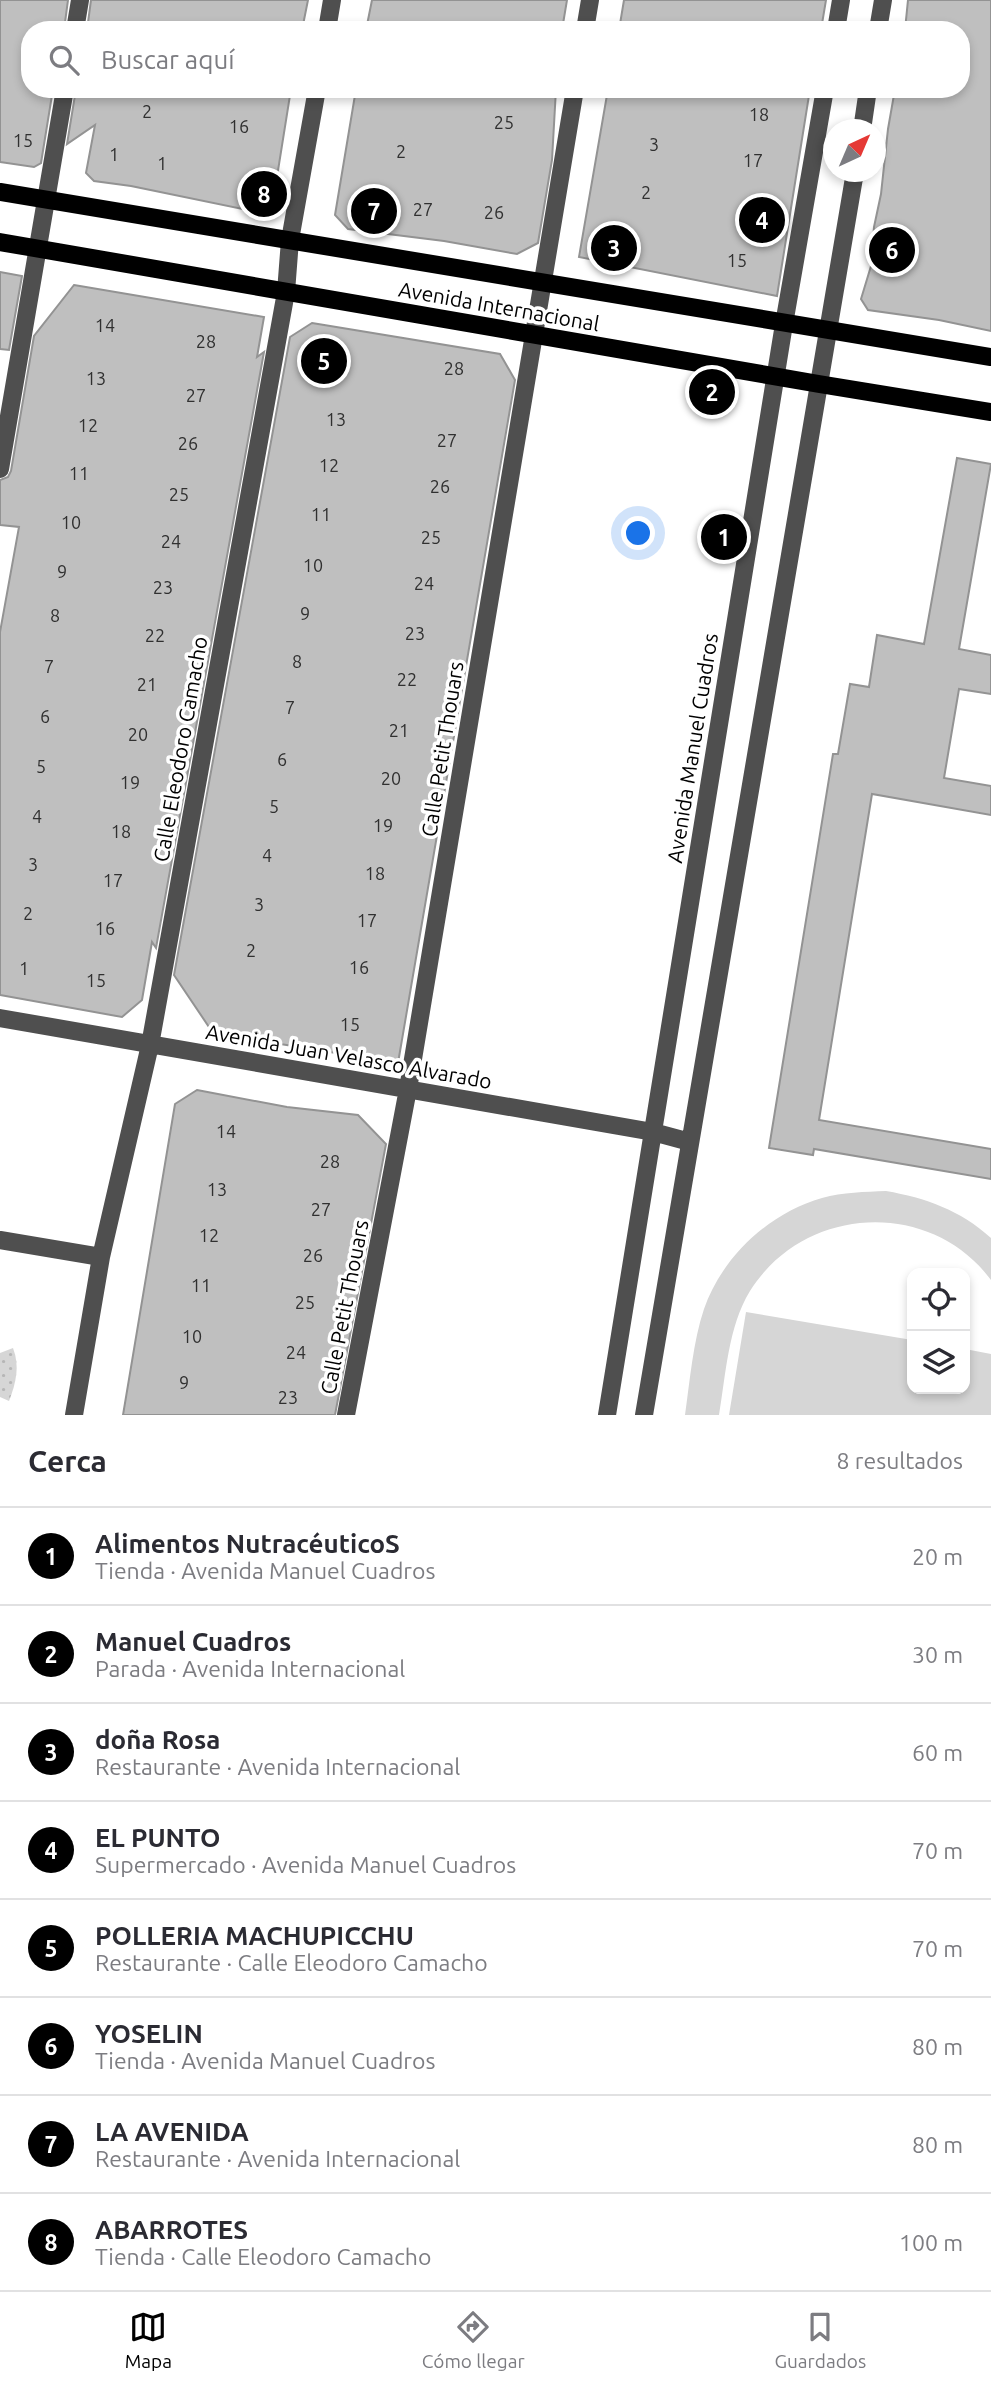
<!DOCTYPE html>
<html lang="es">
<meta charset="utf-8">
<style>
:root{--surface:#fff;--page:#f7f7f7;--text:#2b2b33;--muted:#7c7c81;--line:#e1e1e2;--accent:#000}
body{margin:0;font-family:Ubuntu,sans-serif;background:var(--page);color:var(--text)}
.controls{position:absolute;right:21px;bottom:21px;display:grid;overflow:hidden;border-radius:14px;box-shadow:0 4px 10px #0003}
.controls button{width:63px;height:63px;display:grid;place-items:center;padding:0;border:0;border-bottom:2px solid var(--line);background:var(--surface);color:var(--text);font:35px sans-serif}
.compass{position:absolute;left:823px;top:119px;width:63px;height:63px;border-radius:50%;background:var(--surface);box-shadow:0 4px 10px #0003;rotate:44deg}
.you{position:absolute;left:639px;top:534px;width:24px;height:24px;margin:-18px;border:5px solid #fff;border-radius:50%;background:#1a73e8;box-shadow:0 0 0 10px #1a73e833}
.badge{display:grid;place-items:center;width:46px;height:46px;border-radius:50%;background:var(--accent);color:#fff;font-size:23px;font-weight:700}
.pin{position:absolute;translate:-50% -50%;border:4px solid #fff;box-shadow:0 2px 7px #0006}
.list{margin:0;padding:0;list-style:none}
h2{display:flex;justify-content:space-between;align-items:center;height:91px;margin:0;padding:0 28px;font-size:30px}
h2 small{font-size:23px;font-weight:400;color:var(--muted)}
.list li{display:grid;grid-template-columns:46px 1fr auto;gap:21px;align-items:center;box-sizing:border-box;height:98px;padding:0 28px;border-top:2px solid var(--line)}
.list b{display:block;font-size:26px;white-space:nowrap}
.list p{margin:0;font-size:23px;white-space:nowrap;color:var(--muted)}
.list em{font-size:23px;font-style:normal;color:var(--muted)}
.icon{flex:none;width:38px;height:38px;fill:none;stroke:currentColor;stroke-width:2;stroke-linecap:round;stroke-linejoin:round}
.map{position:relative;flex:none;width:991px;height:1415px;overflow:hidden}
.search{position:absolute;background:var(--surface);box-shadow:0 4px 10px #0003;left:21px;right:21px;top:21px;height:77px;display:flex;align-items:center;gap:18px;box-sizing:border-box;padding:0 24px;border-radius:28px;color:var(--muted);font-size:26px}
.sheet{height:875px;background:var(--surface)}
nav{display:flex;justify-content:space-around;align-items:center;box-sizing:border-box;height:98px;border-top:2px solid var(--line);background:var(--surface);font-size:19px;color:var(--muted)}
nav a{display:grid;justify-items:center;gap:4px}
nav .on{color:var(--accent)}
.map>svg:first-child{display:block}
.grass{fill:url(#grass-dots)}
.park{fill:#d6d6d6}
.building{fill:#bfbfbf;stroke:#939393;stroke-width:2}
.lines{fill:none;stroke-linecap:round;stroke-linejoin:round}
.minor{stroke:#4f4f4f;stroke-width:18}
.major{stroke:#000;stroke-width:18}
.labels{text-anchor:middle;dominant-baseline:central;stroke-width:7;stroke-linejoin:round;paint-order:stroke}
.number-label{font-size:18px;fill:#303030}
.street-label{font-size:21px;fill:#000;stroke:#fff}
</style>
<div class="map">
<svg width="991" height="1415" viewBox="0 0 991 1415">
<defs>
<pattern id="grass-dots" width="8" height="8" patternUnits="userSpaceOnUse" patternTransform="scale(1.75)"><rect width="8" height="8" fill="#d6d6d6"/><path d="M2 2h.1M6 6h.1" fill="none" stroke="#b6b6b6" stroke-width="1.8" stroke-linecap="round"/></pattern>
</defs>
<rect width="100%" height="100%" fill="#fff"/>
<!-- grass -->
<path class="grass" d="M 13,1348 C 20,1366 16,1383 9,1401 L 0,1397 L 0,1353 Z"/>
<!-- park -->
<path class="park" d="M 886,1191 C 926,1198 960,1210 991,1238 L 991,1280 C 930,1198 804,1205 750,1291 C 728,1327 726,1374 719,1415 L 685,1415 C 690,1380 693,1342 704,1309 C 722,1257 769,1213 822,1198 C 843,1192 865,1192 886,1191 Z
M 746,1312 L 912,1340 L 912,1389 L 965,1389 L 965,1349 L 991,1354 L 991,1415 L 729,1415 Z"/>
<!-- building -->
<path class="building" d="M 0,0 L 68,0 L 64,30 L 30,30 L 30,89 L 53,89 L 41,163 L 34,167 L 0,162 Z
M 91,0 L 308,0 L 302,30 L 87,30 Z
M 372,0 L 567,0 L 562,30 L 366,30 Z
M 624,0 L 826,0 L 821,30 L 619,30 Z
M 908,0 L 991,0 L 991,331 L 939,320 L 868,310 L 861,299 L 871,266 L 874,227 L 881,194 L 888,129 L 895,89 L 961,89 L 961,30 L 905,30 Z
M 76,89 L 291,89 L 273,202 L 257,212 L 131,186 L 94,181 L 86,173 L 95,125 L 67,144 Z
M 356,89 L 556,89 L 552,160 L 538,243 L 517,254 L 444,241 L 348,229 L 335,215 Z
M 608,89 L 810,89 L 777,296 L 579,257 Z
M 0,272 L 22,276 L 9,350 L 0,349 Z
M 74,285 L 264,317 L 257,357 L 264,352 L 156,948 L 152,942 L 142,1000 L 122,1017 L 0,995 L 0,632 L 19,527 L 0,525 L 0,480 L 8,477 L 11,471 L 34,336 Z
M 312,323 L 500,354 L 515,380 L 398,1063 L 213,1033 L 174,975 L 290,337 Z
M 957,458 L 991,464 L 959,649 L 991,655 L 991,694 L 959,689 L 944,778 L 991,786 L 991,815 L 872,794 L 819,1120 L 991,1149 L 991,1179 L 814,1149 L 813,1155 L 769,1148 L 833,754 L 838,754 L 850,684 L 869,687 L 877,635 L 924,644 Z
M 197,1090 L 287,1107 L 358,1115 L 386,1144 L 335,1415 L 123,1415 L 175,1104 Z"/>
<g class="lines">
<!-- minor -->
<path class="minor" d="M 75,30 L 80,0
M 327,30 L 332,0
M 585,30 L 590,0
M 836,30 L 841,0
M 878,30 L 883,0
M 862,130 L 868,89
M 0,469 L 65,89
M 0,1018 L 653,1132 L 690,1142
M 0,1240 L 101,1257
M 74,1415 L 101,1257 L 150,1045 L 286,292 L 290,240 L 317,89
M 346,1415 L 408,1089 L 575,89
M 607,1415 L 784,324 L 825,89
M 644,1415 L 855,172"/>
<!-- major -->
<path class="major" d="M 0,192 L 991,357
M 0,242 L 819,384 L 991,412"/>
</g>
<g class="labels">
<!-- number labels -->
<g class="number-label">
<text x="147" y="111">2</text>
<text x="759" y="114">18</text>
<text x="504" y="122">25</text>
<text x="239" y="126">16</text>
<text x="23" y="140">15</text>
<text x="654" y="144">3</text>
<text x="401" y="151">2</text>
<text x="114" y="154">1</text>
<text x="753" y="160">17</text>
<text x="162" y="163">1</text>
<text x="646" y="192">2</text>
<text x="423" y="209">27</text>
<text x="494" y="212">26</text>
<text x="737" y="260">15</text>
<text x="105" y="325">14</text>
<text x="206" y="341">28</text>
<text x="454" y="368">28</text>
<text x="96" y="378">13</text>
<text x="196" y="395">27</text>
<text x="336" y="419">13</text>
<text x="88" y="425">12</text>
<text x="447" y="440">27</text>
<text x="188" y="443">26</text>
<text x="329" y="465">12</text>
<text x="79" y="473">11</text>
<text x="440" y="486">26</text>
<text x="179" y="494">25</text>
<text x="321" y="514">11</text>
<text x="71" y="522">10</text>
<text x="431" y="537">25</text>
<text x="171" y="541">24</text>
<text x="313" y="565">10</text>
<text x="62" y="571">9</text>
<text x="424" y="583">24</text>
<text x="163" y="587">23</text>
<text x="305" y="613">9</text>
<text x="55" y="615">8</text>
<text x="415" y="633">23</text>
<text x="155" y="635">22</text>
<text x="297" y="661">8</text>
<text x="49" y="666">7</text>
<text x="407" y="679">22</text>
<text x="147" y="684">21</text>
<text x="290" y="707">7</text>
<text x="45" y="716">6</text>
<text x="399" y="730">21</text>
<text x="138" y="734">20</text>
<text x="282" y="759">6</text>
<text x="41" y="766">5</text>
<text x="391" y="778">20</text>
<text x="130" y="782">19</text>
<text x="274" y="806">5</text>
<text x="37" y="816">4</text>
<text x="383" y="825">19</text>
<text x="121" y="831">18</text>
<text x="267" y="855">4</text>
<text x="33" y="864">3</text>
<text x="375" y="873">18</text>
<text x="113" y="880">17</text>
<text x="259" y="904">3</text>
<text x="28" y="913">2</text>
<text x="367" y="920">17</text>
<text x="105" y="928">16</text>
<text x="251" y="950">2</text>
<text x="359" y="967">16</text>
<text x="24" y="968">1</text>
<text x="96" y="980">15</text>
<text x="350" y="1024">15</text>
<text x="226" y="1131">14</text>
<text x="330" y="1161">28</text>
<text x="217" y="1189">13</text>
<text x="321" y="1209">27</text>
<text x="209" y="1235">12</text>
<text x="313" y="1255">26</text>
<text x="201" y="1285">11</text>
<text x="305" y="1302">25</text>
<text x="192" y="1336">10</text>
<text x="296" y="1352">24</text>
<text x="184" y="1382">9</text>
<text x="288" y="1397">23</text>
</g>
<!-- street labels -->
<g class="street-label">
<text transform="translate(499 306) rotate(10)">Avenida Internacional</text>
<text transform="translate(692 748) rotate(-81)">Avenida Manuel Cuadros</text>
<text transform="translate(180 749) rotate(-80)">Calle Eleodoro Camacho</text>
<text transform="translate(442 749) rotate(-81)">Calle Petit Thouars</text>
<text transform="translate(349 1056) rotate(10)">Avenida Juan Velasco Alvarado</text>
<text transform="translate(344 1307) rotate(-79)">Calle Petit Thouars</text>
</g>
</g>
</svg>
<div class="controls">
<button><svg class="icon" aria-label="locate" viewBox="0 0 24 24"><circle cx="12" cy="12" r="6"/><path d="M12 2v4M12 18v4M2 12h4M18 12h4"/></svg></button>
<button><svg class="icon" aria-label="layers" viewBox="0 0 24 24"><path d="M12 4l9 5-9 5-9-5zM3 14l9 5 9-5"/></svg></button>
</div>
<svg class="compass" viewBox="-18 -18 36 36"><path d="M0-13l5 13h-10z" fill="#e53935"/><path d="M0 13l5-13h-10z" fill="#7c7c81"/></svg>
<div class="you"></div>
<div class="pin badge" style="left:724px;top:537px">1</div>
<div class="pin badge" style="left:712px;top:392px">2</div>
<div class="pin badge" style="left:614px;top:248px">3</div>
<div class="pin badge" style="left:762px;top:220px">4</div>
<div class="pin badge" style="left:324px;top:361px">5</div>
<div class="pin badge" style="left:892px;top:250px">6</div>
<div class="pin badge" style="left:374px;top:211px">7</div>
<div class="pin badge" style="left:264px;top:194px">8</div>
<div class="search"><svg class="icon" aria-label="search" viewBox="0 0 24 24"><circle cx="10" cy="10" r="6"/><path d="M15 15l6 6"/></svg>Buscar aquí</div>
</div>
<section class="sheet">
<h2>Cerca<small>8 resultados</small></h2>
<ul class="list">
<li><span class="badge">1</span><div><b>Alimentos NutracéuticoS</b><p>Tienda · Avenida Manuel Cuadros</p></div><em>20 m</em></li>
<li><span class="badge">2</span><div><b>Manuel Cuadros</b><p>Parada · Avenida Internacional</p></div><em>30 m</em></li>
<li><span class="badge">3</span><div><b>doña Rosa</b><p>Restaurante · Avenida Internacional</p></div><em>60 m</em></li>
<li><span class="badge">4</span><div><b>EL PUNTO</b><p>Supermercado · Avenida Manuel Cuadros</p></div><em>70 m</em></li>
<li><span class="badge">5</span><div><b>POLLERIA MACHUPICCHU</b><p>Restaurante · Calle Eleodoro Camacho</p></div><em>70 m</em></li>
<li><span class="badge">6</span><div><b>YOSELIN</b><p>Tienda · Avenida Manuel Cuadros</p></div><em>80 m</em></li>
<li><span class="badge">7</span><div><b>LA AVENIDA</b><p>Restaurante · Avenida Internacional</p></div><em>80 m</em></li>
<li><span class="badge">8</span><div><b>ABARROTES</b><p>Tienda · Calle Eleodoro Camacho</p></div><em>100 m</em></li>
</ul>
</section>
<nav>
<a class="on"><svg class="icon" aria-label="map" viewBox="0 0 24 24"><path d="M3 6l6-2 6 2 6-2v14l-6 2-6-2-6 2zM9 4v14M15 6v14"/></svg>Mapa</a>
<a><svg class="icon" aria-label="directions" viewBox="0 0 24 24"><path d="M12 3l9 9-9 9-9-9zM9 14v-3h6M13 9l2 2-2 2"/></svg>Cómo llegar</a>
<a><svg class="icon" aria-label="saved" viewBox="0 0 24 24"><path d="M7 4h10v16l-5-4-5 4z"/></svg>Guardados</a>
</nav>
